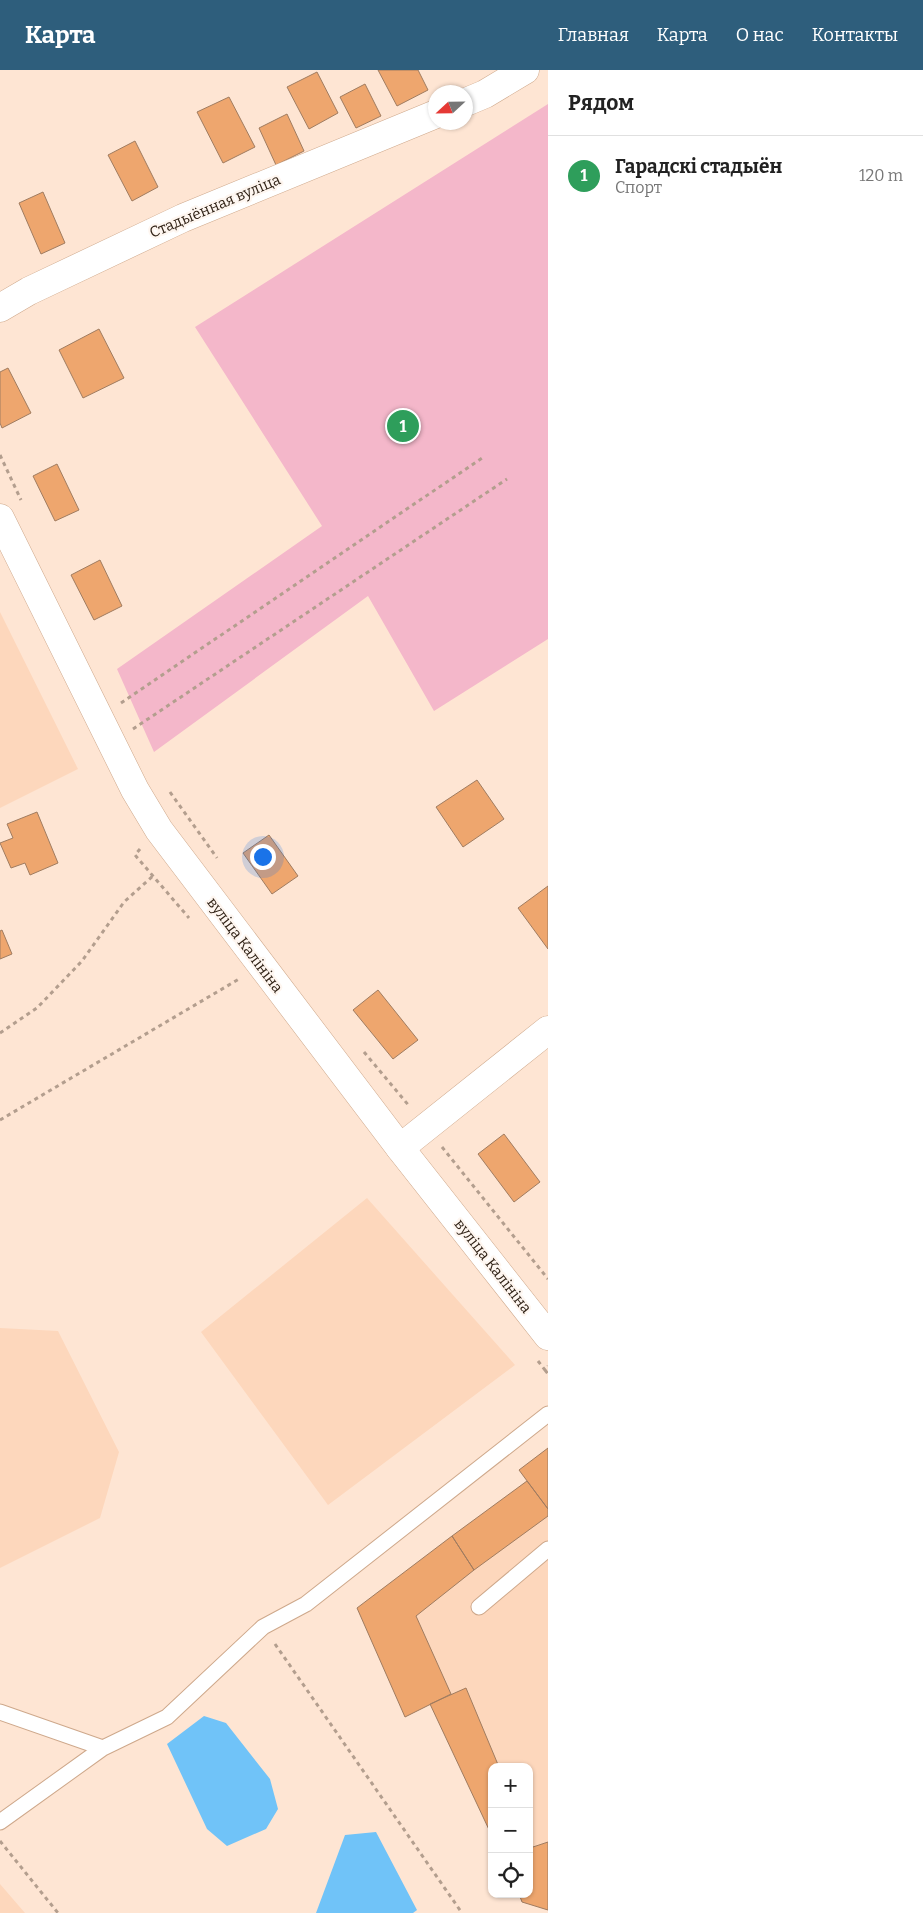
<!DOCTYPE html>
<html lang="ru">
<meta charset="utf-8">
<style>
:root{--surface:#fff;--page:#f2f2f2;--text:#222;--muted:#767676;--line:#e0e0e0;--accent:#2e5e7c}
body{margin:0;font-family:Bitter,serif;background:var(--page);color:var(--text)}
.controls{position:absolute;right:15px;bottom:15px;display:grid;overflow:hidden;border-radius:10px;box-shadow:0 1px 4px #0004}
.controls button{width:45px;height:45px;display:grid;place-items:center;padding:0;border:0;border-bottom:1px solid var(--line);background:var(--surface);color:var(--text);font:25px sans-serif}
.compass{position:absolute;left:428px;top:15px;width:45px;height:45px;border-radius:50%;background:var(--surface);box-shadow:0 1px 4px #0004;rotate:248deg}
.you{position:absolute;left:262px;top:786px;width:18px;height:18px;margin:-12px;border:4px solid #fff;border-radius:50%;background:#1a73e8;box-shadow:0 0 0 8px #1a73e833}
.badge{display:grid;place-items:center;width:32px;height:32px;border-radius:50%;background:var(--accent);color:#fff;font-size:16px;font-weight:700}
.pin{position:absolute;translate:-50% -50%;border:2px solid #fff;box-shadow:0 1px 5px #0006}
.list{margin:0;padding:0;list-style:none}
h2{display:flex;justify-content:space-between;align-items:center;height:65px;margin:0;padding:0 20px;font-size:21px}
h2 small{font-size:16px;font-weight:400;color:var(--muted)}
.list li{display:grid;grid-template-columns:32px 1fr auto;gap:15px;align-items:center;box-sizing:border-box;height:80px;padding:0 20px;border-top:1px solid var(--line)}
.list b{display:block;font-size:19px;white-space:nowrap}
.list p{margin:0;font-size:16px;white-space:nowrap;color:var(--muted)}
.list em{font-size:16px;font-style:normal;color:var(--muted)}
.icon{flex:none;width:28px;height:28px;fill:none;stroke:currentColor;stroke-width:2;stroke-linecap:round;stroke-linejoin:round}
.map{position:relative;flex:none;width:548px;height:1843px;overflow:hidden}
header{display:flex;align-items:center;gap:30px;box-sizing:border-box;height:70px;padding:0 25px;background:var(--accent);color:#fff}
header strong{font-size:24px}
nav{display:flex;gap:28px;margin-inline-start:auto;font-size:18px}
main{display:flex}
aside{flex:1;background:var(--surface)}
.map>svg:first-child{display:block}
.built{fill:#fdd7bc}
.green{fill:#f4b7ca}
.water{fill:#70c3f8}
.building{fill:#eea66e;stroke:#a07c60}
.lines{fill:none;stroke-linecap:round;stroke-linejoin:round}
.lane-casing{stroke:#cea88b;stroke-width:17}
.street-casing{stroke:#cea88b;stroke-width:29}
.secondary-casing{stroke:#cea88b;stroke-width:29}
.path{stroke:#b39e8e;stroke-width:3;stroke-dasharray:4 4;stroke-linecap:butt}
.lane{stroke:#fff;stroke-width:15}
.street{stroke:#fff;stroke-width:28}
.secondary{stroke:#fff;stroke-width:28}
.labels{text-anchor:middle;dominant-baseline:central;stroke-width:4.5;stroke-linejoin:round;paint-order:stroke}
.street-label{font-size:15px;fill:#302216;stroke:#fef6f0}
</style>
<header>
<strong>Карта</strong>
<nav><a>Главная</a><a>Карта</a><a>О нас</a><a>Контакты</a></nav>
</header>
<main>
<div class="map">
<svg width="548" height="1843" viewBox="0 0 548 1843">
<rect width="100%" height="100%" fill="#fee5d3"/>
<!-- built -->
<path class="built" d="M 0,542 L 78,699 L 0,738 Z
M 367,1128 L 515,1295 L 328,1435 L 201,1262 Z
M 0,1258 L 58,1261 L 119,1382 L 100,1448 L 0,1498 Z
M 548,1378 L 548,1840 L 522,1832 L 519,1824 L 529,1824 L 529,1697 L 492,1697 L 492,1766 L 430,1634 L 405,1647 L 357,1538 L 526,1411 L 519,1400 Z
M 0,1814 L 25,1843 L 0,1843 Z"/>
<!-- green -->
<path class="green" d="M 548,34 L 548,569 L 434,641 L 368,526 L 154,682 L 117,599 L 322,456 L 195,257 Z"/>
<!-- water -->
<path class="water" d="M 204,1646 L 226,1653 L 270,1709 L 278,1739 L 266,1759 L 227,1776 L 207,1759 L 167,1674 Z
M 376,1762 L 417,1840 L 413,1843 L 316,1843 L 345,1765 Z"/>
<!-- building -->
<path class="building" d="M 378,0 L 418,0 L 428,20 L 397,36 Z
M 317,2 L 338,43 L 309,59 L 287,17 Z
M 365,14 L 381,46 L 356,58 L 340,27 Z
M 229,27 L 255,77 L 223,93 L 197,42 Z
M 287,44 L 304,81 L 276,95 L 259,58 Z
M 135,71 L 158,117 L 132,131 L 108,85 Z
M 43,122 L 65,173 L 41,184 L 19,133 Z
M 99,259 L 124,308 L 83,328 L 59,280 Z
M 8,298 L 31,343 L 2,358 L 0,353 L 0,302 Z
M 57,394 L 79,440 L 55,451 L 33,406 Z
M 100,490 L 122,536 L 94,550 L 71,505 Z
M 477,710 L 504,749 L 463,777 L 436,737 Z
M 37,742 L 58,793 L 30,805 L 25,793 L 11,798 L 0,773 L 13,768 L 7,754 Z
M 269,765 L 298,806 L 272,824 L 243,783 Z
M 548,816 L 548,879 L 518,838 Z
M 2,860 L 12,884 L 0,889 L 0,861 Z
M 378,920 L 418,970 L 393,989 L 353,940 Z
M 504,1064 L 540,1112 L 514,1132 L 478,1084 Z
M 548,1378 L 548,1439 L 519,1400 Z
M 527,1411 L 548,1439 L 548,1446 L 474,1500 L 452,1466 Z
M 452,1466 L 474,1500 L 416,1546 L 451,1624 L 405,1647 L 357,1538 Z
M 466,1618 L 499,1697 L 492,1697 L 492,1766 L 430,1634 Z
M 529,1769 L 533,1777 L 548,1772 L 548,1840 L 522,1832 L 519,1824 L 529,1824 Z"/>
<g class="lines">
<!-- lane casing -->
<g class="lane-casing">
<path id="lane" d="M 479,1537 L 548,1479
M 0,1642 L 103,1678
M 0,1752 L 103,1678 L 167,1647 L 263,1557 L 306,1534 L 548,1344"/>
</g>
<!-- street casing -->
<g class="street-casing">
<path id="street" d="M 466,32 L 485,24 L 525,0
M 0,238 L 29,221 L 183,148 L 436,44
M 400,1078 L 548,960"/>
</g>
<!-- secondary casing -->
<g class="secondary-casing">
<path id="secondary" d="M 0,448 L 135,720 L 159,760 L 400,1078 L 548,1266"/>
</g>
<!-- path -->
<path class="path" d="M 0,385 L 21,430
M 121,633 L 485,386
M 133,659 L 507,409
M 170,722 L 217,788
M 140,779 L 135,785 L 189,848
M 0,963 L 37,938 L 82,891 L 124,832 L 154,805
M 364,982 L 410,1037
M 0,1050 L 239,909
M 442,1077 L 548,1209
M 538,1291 L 545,1300 L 548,1296
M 545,1300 L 548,1304
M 275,1574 L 462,1843
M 0,1771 L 58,1843"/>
<!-- lane -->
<use href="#lane" class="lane"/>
<!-- street -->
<use href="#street" class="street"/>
<!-- secondary -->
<use href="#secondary" class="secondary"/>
</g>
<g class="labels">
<!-- street labels -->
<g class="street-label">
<text transform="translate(215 136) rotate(-23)">Стадыённая вуліца</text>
<text transform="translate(245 875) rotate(53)">вуліца Калініна</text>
<text transform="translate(493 1196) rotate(52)">вуліца Калініна</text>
</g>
</g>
</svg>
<div class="controls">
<button>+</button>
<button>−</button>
<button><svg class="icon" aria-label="locate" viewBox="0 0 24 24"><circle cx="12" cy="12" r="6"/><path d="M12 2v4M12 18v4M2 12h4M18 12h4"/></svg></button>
</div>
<svg class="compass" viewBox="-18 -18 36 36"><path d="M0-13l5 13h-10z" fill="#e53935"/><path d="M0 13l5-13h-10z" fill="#767676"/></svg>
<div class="you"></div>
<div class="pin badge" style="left:403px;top:356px;background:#2e9e5b">1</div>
</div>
<aside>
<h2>Рядом<small></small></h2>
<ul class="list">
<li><span class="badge" style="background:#2e9e5b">1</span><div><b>Гарадскі стадыён</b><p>Спорт</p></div><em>120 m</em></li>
</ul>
</aside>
</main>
